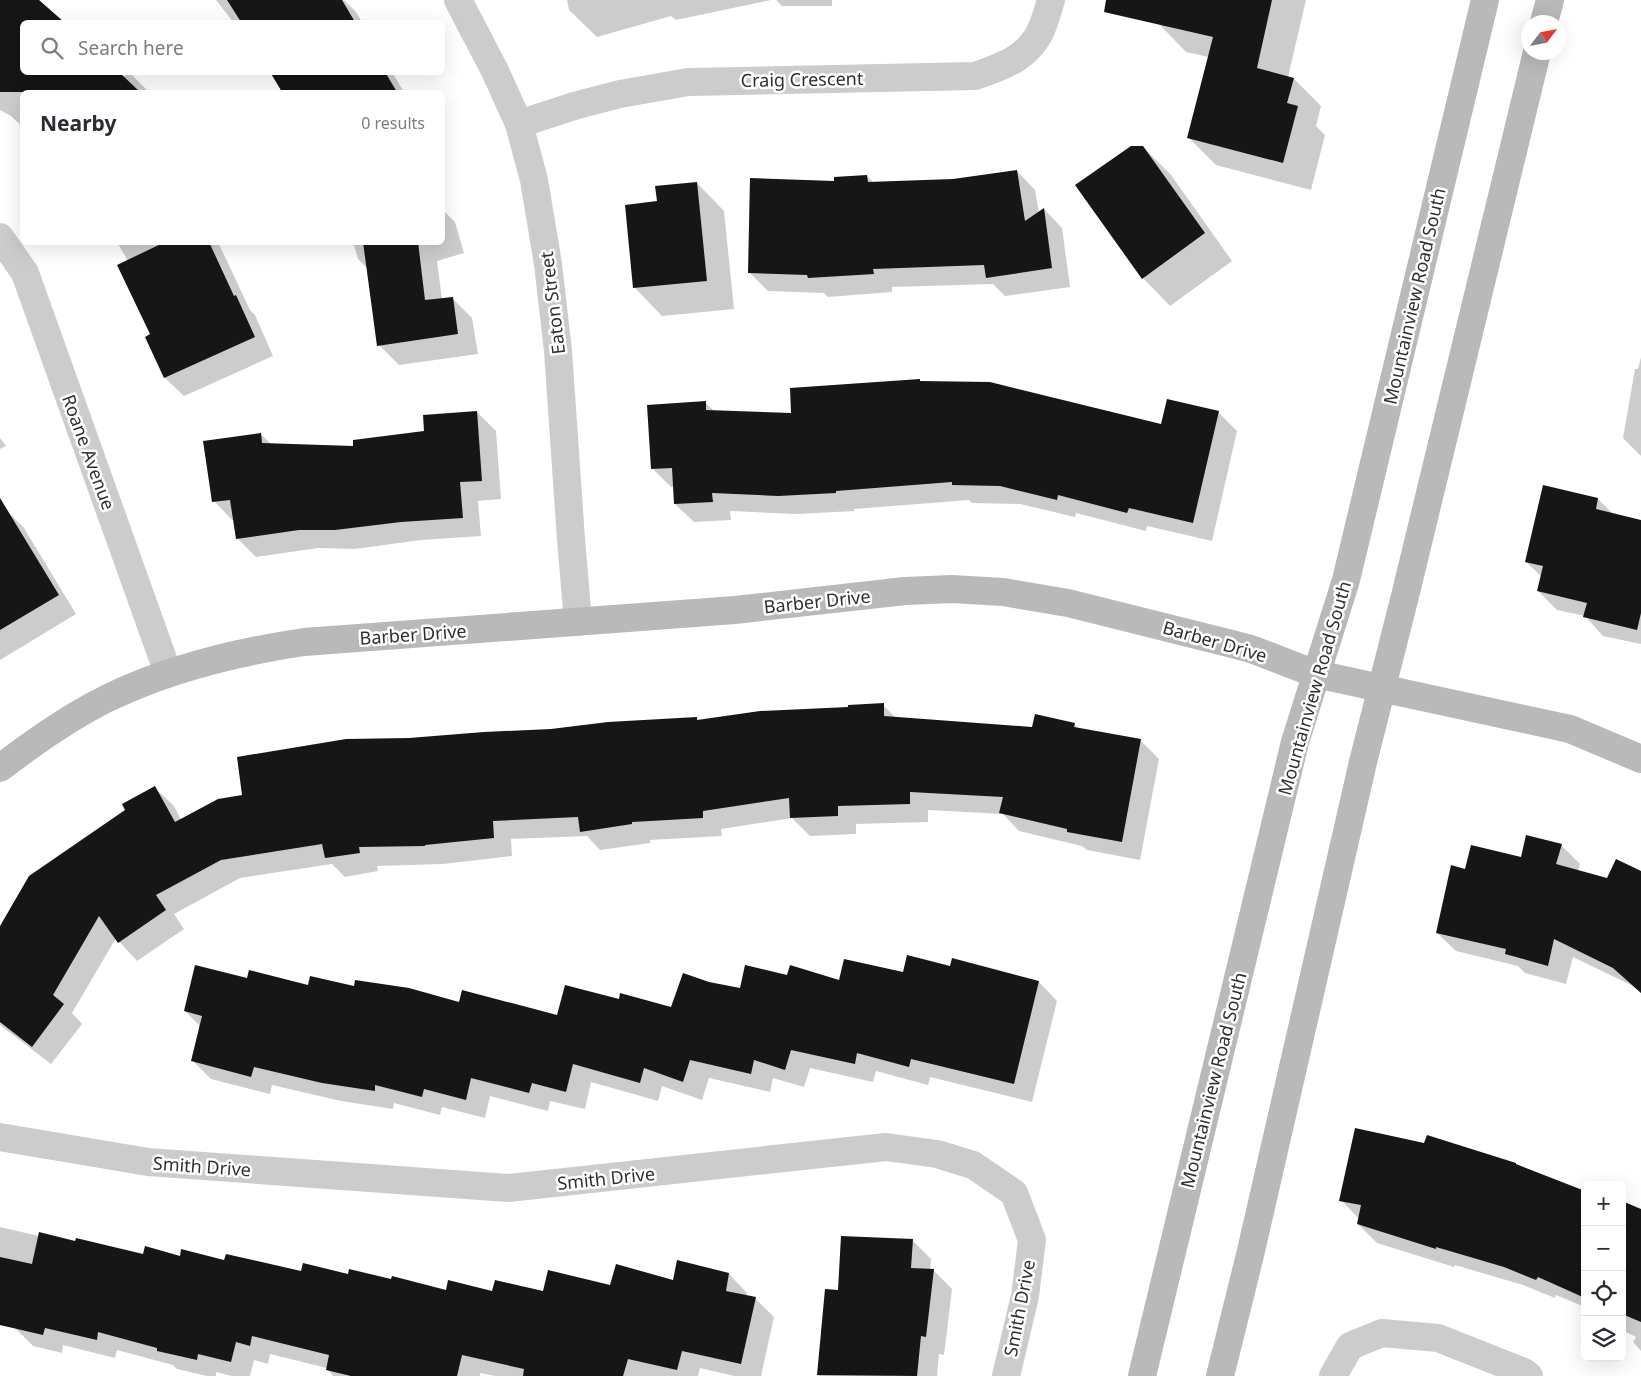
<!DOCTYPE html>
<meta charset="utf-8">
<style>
:root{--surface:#fff;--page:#f2f2f3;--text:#2b2b33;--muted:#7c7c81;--line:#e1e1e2}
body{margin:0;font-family:"Noto Sans",sans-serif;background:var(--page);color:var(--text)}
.controls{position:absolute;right:15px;bottom:15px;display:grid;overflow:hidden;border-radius:8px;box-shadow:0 5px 20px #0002}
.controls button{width:45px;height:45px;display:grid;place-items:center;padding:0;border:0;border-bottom:1px solid var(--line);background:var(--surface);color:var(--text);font:25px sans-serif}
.compass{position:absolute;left:1521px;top:15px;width:45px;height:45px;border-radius:50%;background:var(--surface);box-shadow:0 5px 20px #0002;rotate:58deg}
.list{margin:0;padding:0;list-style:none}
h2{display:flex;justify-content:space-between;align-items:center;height:65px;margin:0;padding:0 20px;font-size:21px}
h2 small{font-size:16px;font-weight:400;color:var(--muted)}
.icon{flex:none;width:28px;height:28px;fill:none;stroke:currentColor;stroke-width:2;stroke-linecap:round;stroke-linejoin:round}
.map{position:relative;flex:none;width:1641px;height:1376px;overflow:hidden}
.search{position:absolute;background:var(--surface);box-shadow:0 5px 20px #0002;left:20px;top:20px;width:425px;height:55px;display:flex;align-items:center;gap:12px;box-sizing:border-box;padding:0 18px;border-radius:8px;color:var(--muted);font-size:19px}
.panel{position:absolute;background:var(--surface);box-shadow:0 5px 20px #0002;left:20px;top:90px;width:425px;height:155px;border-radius:8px}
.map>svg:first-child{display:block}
.shadow{fill:#0003}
.building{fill:#161616}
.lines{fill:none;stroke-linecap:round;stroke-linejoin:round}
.street{stroke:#ccc;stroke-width:28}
.secondary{stroke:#b9b9b9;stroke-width:28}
.labels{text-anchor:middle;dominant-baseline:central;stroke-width:5;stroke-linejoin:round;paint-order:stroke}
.street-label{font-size:18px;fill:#2f2f2f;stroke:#fff}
</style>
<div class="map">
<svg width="1641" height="1376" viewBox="0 0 1641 1376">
<rect width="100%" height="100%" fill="#fff"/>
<!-- shadow -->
<path class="shadow" d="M 0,0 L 36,0 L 62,22 L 22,22 L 22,72 L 122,78 L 129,72 L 149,92 L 22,92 L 22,126 L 11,116 L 0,110 Z
M 216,0 L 344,0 L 356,12 L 362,22 L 233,22 Z
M 567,0 L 771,0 L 676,20 L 671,16 L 597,37 L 569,10 Z
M 776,0 L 832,0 L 832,6 L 782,6 Z
M 1164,0 L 1306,0 L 1288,77 L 1294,79 L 1321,106 L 1316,126 L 1325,135 L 1311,190 L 1216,165 L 1188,137 L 1209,57 L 1186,52 L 1159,24 Z
M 271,72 L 392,72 L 404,92 L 283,92 Z
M 1143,147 L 1171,175 L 1232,261 L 1170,306 L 1143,278 Z
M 1017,171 L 1035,190 L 1039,213 L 1044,209 L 1062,228 L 1070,287 L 1005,296 L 993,284 L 892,287 L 892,292 L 828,297 L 824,293 L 768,291 L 749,272 L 835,182 L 867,176 L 874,183 L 953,181 Z
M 697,183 L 724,211 L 734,309 L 662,316 L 635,288 L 626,206 L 659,203 Z
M 442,209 L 455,222 L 464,253 L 437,261 L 442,299 L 452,298 L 472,318 L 478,354 L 399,365 L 379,345 L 368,269 L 358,259 L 353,242 L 442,242 Z
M 117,242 L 218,242 L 250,310 L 255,315 L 273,356 L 184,396 L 165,378 L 147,337 L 151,335 L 128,261 Z
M 1641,357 L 1641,456 L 1623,438 L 1635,369 L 1638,369 Z
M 919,380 L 922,382 L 1162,425 L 1218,412 L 1237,431 L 1212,541 L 1147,526 L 1146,531 L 1076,513 L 1075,517 L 1020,504 L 972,503 L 969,500 L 854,509 L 854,511 L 797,514 L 730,511 L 731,520 L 694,522 L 675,504 L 674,487 L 671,487 L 653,469 L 705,402 L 715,412 L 792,414 Z
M 477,412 L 496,431 L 501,499 L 478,501 L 481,536 L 421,540 L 355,549 L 318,548 L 256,557 L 237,538 L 235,520 L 232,520 L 214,501 L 261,434 L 271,444 L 355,447 L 425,433 Z
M 0,438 L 6,446 L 0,449 Z
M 1598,499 L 1613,514 L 1641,521 L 1641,644 L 1603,636 L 1585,616 L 1557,610 L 1538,591 L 1542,577 L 1526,562 Z
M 6,510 L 24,528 L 76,614 L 0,660 L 0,513 Z
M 883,705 L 896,718 L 1033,728 L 1074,724 L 1079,729 L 1140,740 L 1159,759 L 1140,860 L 1087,850 L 1082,846 L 1019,831 L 1003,814 L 928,810 L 928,822 L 856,824 L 856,834 L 810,836 L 792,818 L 721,829 L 722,836 L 650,840 L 650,843 L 600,850 L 587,836 L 511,839 L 512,856 L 443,864 L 377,866 L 378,871 L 345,877 L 332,864 L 240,878 L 174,914 L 184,929 L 137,961 L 116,938 L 72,1013 L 82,1024 L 51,1064 L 0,1025 L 0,928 L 127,810 L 155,788 L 174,806 L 181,820 L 244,796 L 409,740 L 551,731 L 696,718 L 699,721 Z
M 1561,845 L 1580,864 L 1578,871 L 1608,880 L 1641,873 L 1641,993 L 1633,986 L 1573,957 L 1566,984 L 1525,973 L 1518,966 L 1456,951 L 1437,933 L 1466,870 L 1522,858 Z
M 951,968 L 1039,982 L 1057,1001 L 1032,1102 L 930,1077 L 928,1085 L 876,1071 L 873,1082 L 810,1068 L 804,1087 L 773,1078 L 770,1092 L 709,1078 L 702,1100 L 662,1086 L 658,1101 L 591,1082 L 585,1109 L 550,1101 L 548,1111 L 490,1096 L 485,1118 L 442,1107 L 440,1115 L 394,1103 L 393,1109 L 341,1101 L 272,1085 L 270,1094 L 211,1079 L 192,1060 L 200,1026 L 185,1011 L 248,980 L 309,987 L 355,988 L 558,1016 L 619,1001 L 672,1009 L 708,983 L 741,989 L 788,977 L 840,982 Z
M 1518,1167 L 1585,1192 L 1585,1307 L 1556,1295 L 1555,1298 L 1523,1285 L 1455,1265 L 1454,1267 L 1377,1243 L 1358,1224 L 1359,1219 L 1341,1200 Z
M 1622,1202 L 1641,1214 L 1641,1351 L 1633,1342 L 1636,1337 L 1622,1330 Z
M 0,1227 L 39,1236 L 144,1255 L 181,1257 L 302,1272 L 349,1276 L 447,1292 L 544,1293 L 674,1282 L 729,1274 L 747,1293 L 746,1297 L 756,1299 L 774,1317 L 761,1376 L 734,1376 L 700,1368 L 698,1376 L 495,1376 L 480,1373 L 480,1376 L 333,1376 L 327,1368 L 270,1354 L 268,1364 L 254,1360 L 250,1376 L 232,1376 L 216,1372 L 216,1376 L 207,1376 L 177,1369 L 173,1365 L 117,1350 L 115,1358 L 63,1345 L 62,1353 L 33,1346 L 15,1328 L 0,1325 Z
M 912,1240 L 931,1259 L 930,1270 L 933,1270 L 952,1289 L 944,1355 L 939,1354 L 937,1376 L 818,1376 L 826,1290 L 839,1292 Z"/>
<!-- building -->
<path class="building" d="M 0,0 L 39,0 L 64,22 L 22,22 L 22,72 L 119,72 L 140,92 L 0,92 Z
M 227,0 L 342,0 L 355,22 L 241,22 Z
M 1106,0 L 1272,0 L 1257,68 L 1294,78 L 1287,103 L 1298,106 L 1283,163 L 1187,138 L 1213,37 L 1104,12 Z
M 270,72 L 385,72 L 397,92 L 282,92 Z
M 1131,146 L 1143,146 L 1205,233 L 1142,279 L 1075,185 Z
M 1017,170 L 1025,221 L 1044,208 L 1052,268 L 986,278 L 984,265 L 873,269 L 874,274 L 808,278 L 807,275 L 748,273 L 750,178 L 834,181 L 834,177 L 867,175 L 868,182 L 953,179 Z
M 697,182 L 707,281 L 633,288 L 625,205 L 657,201 L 655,186 Z
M 165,242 L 209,242 L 234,296 L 236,295 L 255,337 L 164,378 L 145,337 L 150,334 L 117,265 Z
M 363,242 L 418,242 L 425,300 L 453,297 L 458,334 L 377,346 Z
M 920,379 L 920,381 L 990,382 L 1161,424 L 1167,399 L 1219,411 L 1193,523 L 1129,508 L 1127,513 L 1058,495 L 1057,500 L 1000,486 L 952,485 L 952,482 L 836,491 L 836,493 L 778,496 L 712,493 L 713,502 L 674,504 L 672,468 L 651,469 L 647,405 L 706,401 L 706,410 L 791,413 L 790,388 Z
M 477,411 L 482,481 L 460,482 L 463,518 L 401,522 L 335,530 L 299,530 L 236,539 L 230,500 L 212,502 L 203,441 L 261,433 L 262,443 L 353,446 L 353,440 L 424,431 L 423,415 Z
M 1543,485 L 1598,498 L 1596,509 L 1641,520 L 1641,613 L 1637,630 L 1583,617 L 1587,603 L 1537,591 L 1543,566 L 1525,562 Z
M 0,498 L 59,595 L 0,630 Z
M 884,703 L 884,716 L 1032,727 L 1035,714 L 1075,723 L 1074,727 L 1141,739 L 1122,842 L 1067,832 L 1067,829 L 999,813 L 1003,797 L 910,792 L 910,804 L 838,806 L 838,816 L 790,818 L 789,798 L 703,811 L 703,818 L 632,822 L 632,824 L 580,832 L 578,817 L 493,821 L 494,838 L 425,845 L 425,846 L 359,847 L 360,853 L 325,858 L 322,844 L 221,860 L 156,895 L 166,910 L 118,943 L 99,916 L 53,995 L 64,1004 L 32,1047 L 0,1022 L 0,926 L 29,876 L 125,810 L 122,804 L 155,786 L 175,822 L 218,799 L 242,795 L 237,757 L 346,739 L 409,738 L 484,732 L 551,729 L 608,722 L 697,717 L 697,720 L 760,711 L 848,707 L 848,705 Z
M 1526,835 L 1562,844 L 1556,864 L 1607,878 L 1616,859 L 1641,871 L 1641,993 L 1613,968 L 1554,939 L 1548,966 L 1505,954 L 1506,949 L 1436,933 L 1451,865 L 1465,869 L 1471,845 L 1521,857 Z
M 907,955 L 950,966 L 952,958 L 1039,981 L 1014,1084 L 911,1059 L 909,1067 L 857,1053 L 855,1064 L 791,1050 L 785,1070 L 754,1060 L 751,1074 L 690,1060 L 683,1082 L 644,1068 L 640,1083 L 573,1064 L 566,1092 L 532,1083 L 529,1093 L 471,1078 L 466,1100 L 424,1089 L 422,1097 L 375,1085 L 375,1091 L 322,1083 L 254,1067 L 251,1077 L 191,1061 L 202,1016 L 184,1011 L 195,965 L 247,978 L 249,970 L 308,985 L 310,976 L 354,986 L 355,980 L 409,988 L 459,1002 L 462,990 L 557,1015 L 565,985 L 619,999 L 620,993 L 671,1007 L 683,973 L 709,982 L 740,988 L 745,965 L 787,975 L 790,965 L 839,980 L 844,959 L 903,972 Z
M 1355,1128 L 1424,1143 L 1427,1135 L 1516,1163 L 1516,1164 L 1585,1191 L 1585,1298 L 1538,1277 L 1536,1280 L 1504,1267 L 1436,1247 L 1436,1249 L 1357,1224 L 1361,1205 L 1339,1201 Z
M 1622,1201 L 1641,1209 L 1641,1322 L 1622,1314 Z
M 39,1232 L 75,1241 L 76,1238 L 143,1254 L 145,1246 L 180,1256 L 181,1249 L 224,1260 L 226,1254 L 301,1271 L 303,1263 L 348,1274 L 349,1269 L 391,1279 L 392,1276 L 446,1290 L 448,1280 L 492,1291 L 495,1280 L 543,1291 L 548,1270 L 610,1285 L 616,1264 L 673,1280 L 677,1260 L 729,1273 L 726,1291 L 756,1297 L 741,1364 L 682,1351 L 677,1370 L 628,1359 L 623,1376 L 523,1376 L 524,1369 L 462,1355 L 457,1376 L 351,1376 L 326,1370 L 329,1355 L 252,1336 L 250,1346 L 236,1342 L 231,1362 L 198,1354 L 197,1360 L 157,1351 L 157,1348 L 98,1332 L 97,1340 L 45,1328 L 43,1335 L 0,1325 L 0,1257 L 32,1264 Z
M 841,1236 L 913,1239 L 911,1268 L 934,1269 L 926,1337 L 921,1336 L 917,1376 L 817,1375 L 825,1289 L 838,1290 Z"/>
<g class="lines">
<!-- street -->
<path class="street" d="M 458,0 L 495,71 L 519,124 L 534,180 L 548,264 L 558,351 L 571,539 L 578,622
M 519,124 L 574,106 L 620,94 L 688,82 L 975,76 C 1002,67 1028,58 1041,30 C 1045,21 1048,10 1051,0
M 0,237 L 25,273 L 168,673
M 0,1137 L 148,1162 L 508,1188 L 886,1147 L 937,1154 L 973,1165 L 1014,1193 L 1032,1240 L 1025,1296 L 1006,1376
M 1333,1376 L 1350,1346 L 1382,1333 L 1438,1338 L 1524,1372 L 1529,1376"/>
<!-- secondary -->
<path class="secondary" d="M 1544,22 L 1550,0
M 0,768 C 34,742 69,717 108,698 C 170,668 237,652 304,642 L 735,610 L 905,591 L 952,589 L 1003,592 L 1068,603 L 1232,644 L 1251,649 L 1316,674 L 1570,729 L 1641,759
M 1142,1376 L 1295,742 L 1346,580 L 1485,0
M 1220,1376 L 1250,1255 L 1363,762 L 1406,592 L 1537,52"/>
</g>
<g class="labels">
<!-- street labels -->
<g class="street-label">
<text transform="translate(802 79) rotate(-1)">Craig Crescent</text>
<text transform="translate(1414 296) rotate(-77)">Mountainview Road South</text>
<text transform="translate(552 303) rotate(-97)">Eaton Street</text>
<text transform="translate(89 452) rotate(70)">Roane Avenue</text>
<text transform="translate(817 601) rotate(-6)">Barber Drive</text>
<text transform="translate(413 634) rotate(-4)">Barber Drive</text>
<text transform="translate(1215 641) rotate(16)">Barber Drive</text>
<text transform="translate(1314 688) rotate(-74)">Mountainview Road South</text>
<text transform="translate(1213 1080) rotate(-76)">Mountainview Road South</text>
<text transform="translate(202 1166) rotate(4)">Smith Drive</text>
<text transform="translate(606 1178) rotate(-6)">Smith Drive</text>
<text transform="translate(1019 1308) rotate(-79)">Smith Drive</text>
</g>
</g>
</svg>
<div class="controls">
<button>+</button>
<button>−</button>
<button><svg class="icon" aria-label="locate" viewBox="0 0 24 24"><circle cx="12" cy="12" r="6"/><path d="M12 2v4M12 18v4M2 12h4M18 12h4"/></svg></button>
<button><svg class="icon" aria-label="layers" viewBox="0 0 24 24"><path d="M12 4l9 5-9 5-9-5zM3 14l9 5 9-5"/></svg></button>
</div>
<svg class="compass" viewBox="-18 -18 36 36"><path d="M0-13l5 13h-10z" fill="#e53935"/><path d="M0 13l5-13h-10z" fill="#7c7c81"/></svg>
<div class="search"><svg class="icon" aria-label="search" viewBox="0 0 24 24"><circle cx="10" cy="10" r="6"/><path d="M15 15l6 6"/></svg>Search here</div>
<section class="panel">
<h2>Nearby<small>0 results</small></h2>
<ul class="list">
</ul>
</section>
</div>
